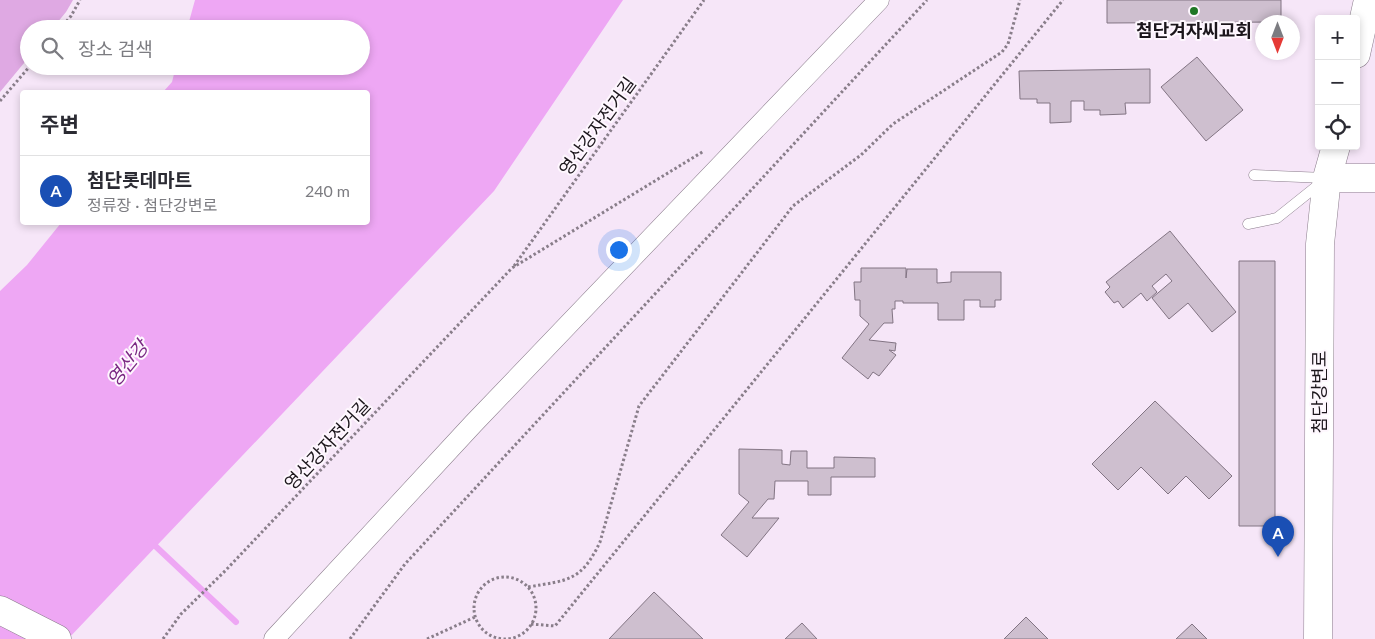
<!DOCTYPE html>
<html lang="ko">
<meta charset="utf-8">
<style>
:root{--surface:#fff;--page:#f7f7f7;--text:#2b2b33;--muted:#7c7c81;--line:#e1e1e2;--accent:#111827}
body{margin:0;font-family:Lato,"Noto Sans KR",sans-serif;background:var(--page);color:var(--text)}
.controls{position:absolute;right:15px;top:15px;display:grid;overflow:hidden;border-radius:5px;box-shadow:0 2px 8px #0003}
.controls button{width:45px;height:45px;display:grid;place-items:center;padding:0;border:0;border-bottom:1px solid var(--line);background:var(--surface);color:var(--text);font:25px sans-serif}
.compass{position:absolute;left:1255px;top:15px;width:45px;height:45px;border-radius:50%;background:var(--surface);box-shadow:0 2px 8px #0003;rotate:180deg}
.you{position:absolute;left:618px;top:249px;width:18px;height:18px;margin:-12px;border:4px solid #fff;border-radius:50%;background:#1a73e8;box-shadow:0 0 0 8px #1a73e833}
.badge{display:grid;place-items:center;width:32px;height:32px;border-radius:50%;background:var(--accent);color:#fff;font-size:16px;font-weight:700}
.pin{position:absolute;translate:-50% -41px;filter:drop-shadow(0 1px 2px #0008)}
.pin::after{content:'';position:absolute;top:26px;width:18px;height:15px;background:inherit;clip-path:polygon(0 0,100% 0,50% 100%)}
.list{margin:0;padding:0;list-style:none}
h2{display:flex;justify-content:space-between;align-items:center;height:65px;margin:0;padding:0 20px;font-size:21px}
h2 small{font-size:16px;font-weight:400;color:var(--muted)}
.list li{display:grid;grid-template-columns:32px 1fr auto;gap:15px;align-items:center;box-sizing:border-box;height:70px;padding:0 20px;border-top:1px solid var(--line)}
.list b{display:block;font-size:19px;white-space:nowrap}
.list p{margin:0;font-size:16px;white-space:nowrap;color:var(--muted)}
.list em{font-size:16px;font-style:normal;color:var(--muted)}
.icon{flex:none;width:28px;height:28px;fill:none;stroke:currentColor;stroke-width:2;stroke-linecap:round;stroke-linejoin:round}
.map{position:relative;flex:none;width:1375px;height:639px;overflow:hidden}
.search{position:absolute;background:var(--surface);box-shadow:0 2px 8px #0003;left:20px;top:20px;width:350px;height:55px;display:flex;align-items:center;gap:12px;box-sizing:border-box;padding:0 18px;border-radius:28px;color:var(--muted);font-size:19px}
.panel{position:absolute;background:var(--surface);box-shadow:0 2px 8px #0003;left:20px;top:90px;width:350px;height:135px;border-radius:5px}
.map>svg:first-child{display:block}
.green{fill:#dfa9e3}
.water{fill:#eea7f4}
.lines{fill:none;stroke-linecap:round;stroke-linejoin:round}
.stream{stroke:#eea7f4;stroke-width:6}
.building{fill:#cebfcf;stroke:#827483}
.lane-casing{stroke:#8a7c8b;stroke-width:11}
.street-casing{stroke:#8a7c8b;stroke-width:21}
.secondary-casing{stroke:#8a7c8b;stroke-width:29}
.path{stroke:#897e8a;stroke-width:3;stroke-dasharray:2.5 2.5;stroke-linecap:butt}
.lane{stroke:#fff;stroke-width:10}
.street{stroke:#fff;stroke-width:20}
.secondary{stroke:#fff;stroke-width:28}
.poi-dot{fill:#1f7725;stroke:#fef7fe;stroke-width:2}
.labels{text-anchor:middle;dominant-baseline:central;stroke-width:4;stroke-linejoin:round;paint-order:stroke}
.poi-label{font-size:18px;font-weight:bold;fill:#1c161c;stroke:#fef7fe}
.street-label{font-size:18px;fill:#1c161c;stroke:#fef7fe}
.water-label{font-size:19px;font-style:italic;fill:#7a2983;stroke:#fef7fe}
</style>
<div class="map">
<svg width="1375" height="639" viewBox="0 0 1375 639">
<rect width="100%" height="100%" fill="#f6e6f8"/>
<!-- green -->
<path class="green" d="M 0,0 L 73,0 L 66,12 L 52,29 L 29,29 L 29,57 L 0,92 Z"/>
<!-- water -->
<path class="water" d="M 195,0 L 623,0 L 494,191 L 68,639 L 0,639 L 0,291 L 27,265 L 61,223 L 368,222 L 368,92 L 163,92 L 172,82 L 176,66 L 361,66 L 361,29 L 187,29 Z"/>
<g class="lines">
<!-- stream -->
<path class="stream" d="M 150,541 L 236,622"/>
</g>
<!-- building -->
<path class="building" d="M 1107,0 L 1281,0 L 1281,22 L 1107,23 Z
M 1197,57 L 1243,110 L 1206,141 L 1161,87 Z
M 1150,69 L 1150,103 L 1125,103 L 1126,114 L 1100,115 L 1100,110 L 1084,110 L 1084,101 L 1071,101 L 1071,122 L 1050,123 L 1050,103 L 1037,103 L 1037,99 L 1020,99 L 1019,71 Z
M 1170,231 L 1236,312 L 1212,332 L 1188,303 L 1169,319 L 1152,298 L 1172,281 L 1166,274 L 1152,286 L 1157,292 L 1147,301 L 1141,293 L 1123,308 L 1118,301 L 1114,303 L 1105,292 L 1110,287 L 1106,282 Z
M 1239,261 L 1275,261 L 1275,526 L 1239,526 Z
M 861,268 L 906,268 L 906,278 L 907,269 L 937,269 L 937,283 L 951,282 L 951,272 L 1001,272 L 1001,300 L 995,300 L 995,307 L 980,307 L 980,300 L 964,300 L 964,320 L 938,320 L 938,303 L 903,303 L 903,301 L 895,301 L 895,309 L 892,309 L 893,323 L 884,323 L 869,340 L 896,343 L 895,351 L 889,350 L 896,355 L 879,376 L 873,372 L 868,379 L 842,358 L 869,324 L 860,316 L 860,300 L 855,300 L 854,282 L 861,282 Z
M 1155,401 L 1232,476 L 1209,499 L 1186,476 L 1168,494 L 1141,467 L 1118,490 L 1092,464 Z
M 739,449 L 782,450 L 782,464 L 790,465 L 791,451 L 807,451 L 807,468 L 834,468 L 834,457 L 875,458 L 875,477 L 831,477 L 831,495 L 808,495 L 808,481 L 775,481 L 774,499 L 768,499 L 752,518 L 779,518 L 747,557 L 721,535 L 749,502 L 739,494 Z
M 654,592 L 703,639 L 609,639 Z
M 1026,617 L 1048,639 L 1004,639 Z
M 802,623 L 817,639 L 785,639 Z
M 1192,624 L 1207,639 L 1176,639 Z"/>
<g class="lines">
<!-- lane casing -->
<g class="lane-casing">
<path id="lane" d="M 1254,175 L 1326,178
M 1248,224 L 1277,218 L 1322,182"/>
</g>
<!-- street casing -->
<g class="street-casing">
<path id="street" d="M 274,639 L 473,424 L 879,0"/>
</g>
<!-- secondary casing -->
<g class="secondary-casing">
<path id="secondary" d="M 1356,54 L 1368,0
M 1327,178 L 1375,178
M 0,610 L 57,639
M 1318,639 L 1320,244 L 1327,178 L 1336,146"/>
</g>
<!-- path -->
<path class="path" d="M 60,29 L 71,16 L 80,0
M 0,101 L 30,66
M 514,266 L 704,0
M474 608a31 31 0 1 1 62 0a31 31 0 1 1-62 0Z
M 528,587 C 568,580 581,582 600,542 L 639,406 L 793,206 L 861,155 L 893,124 L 1002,52 L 1008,44 L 1020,0
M 531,624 L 555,626 L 1063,0
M 163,639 L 181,614 L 226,570 L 512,268 L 704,151
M 350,639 L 405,564 L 927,0
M 427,639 L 475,617"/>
<!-- lane -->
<use href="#lane" class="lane"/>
<!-- street -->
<use href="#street" class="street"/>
<!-- secondary -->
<use href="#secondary" class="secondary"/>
</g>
<!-- markers -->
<circle class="poi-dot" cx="1194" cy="11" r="5"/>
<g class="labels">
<!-- poi labels -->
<g class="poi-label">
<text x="1194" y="30">첨단겨자씨교회</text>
</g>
<!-- street labels -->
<g class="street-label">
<text transform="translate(597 126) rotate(-54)">영산강자전거길</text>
<text transform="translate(1319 392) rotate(-90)">첨단강변로</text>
<text transform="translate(327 444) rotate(-47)">영산강자전거길</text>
</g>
<!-- water labels -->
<g class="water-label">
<text transform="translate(127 363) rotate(-51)">영산강</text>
</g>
</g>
</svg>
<div class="controls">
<button>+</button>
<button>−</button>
<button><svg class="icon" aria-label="locate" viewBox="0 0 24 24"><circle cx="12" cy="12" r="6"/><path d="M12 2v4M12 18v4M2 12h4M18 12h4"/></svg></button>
</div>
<svg class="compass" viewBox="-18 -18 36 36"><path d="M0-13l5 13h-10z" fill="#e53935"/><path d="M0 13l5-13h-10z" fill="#7c7c81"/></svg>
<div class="you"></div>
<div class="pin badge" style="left:1278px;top:557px;background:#1a4fb4">A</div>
<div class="search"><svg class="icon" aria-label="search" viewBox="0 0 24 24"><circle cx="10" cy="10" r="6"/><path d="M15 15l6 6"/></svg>장소 검색</div>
<section class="panel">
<h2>주변<small></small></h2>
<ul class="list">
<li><span class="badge" style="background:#1a4fb4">A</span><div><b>첨단롯데마트</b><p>정류장 · 첨단강변로</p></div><em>240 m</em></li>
</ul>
</section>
</div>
